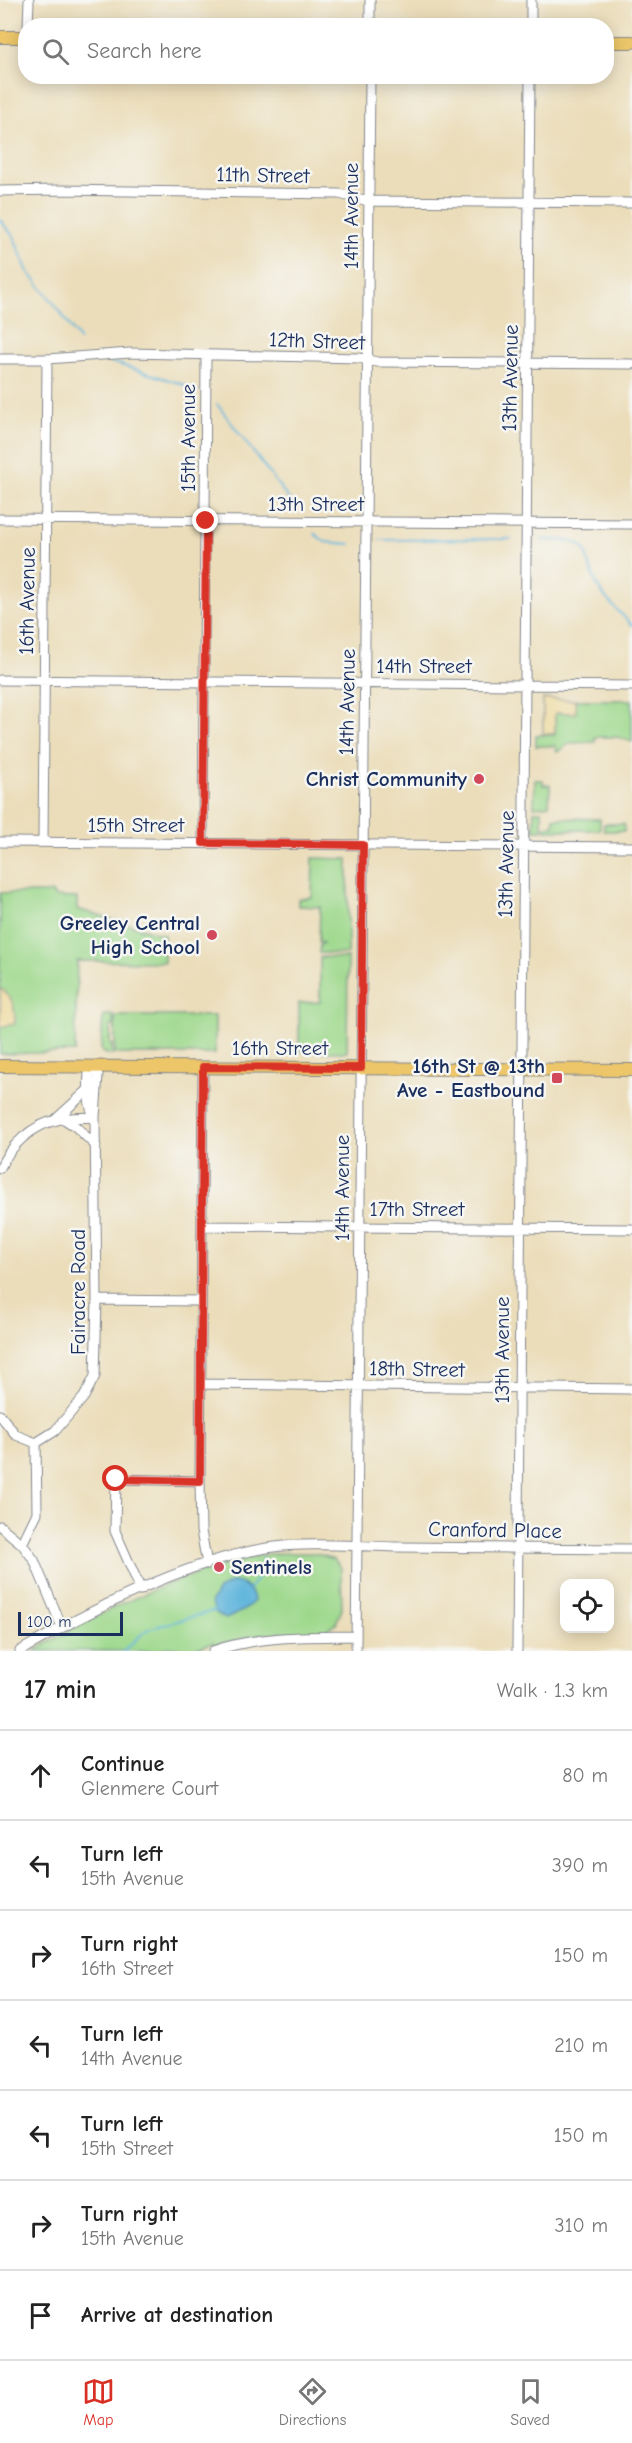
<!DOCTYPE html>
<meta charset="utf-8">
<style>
:root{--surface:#fff;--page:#f6f6f6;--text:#222;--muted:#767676;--line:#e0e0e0;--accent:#d93025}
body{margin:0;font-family:"Comic Neue",sans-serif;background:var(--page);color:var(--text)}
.controls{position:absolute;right:18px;bottom:18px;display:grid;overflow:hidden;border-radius:12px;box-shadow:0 3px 15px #0003}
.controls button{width:54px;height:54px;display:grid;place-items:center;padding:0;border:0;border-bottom:2px solid var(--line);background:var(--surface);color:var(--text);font:30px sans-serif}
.scale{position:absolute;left:18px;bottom:15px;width:105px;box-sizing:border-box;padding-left:6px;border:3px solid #1b2f5e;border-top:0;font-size:16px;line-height:21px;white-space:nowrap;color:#1b2f5e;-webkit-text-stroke:4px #f6f6f2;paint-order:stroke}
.stop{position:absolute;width:18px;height:18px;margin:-14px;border:4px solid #d93025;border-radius:50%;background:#fff}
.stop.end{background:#d93025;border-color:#fff;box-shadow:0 2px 6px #0008}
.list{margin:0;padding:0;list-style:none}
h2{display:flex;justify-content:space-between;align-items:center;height:78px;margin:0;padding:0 24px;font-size:26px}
h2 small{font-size:20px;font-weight:400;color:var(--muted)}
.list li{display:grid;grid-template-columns:39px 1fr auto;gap:18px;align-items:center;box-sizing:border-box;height:90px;padding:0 24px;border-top:2px solid var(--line)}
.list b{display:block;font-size:22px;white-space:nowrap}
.list p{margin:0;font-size:20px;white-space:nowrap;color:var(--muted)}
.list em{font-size:20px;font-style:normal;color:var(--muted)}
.icon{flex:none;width:33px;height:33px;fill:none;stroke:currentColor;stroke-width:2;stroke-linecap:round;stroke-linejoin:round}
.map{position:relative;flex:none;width:632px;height:1651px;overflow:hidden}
.search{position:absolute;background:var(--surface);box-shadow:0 3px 15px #0003;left:18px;right:18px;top:18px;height:66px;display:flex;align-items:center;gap:15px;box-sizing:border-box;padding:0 21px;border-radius:24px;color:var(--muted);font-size:22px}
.sheet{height:708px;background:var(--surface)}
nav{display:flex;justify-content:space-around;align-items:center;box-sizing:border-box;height:84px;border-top:2px solid var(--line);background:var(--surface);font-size:16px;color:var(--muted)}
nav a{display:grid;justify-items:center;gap:3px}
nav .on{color:var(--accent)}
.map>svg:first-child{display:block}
.green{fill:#9dd88b;stroke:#5c8474;stroke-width:1.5}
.sand{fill:#eeda9e;stroke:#84847e;stroke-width:1.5}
.water{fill:#60b5dc;stroke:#3e729d;stroke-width:1.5}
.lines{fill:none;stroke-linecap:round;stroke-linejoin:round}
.stream{stroke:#60b5dc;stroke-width:2}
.minor-casing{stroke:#83868c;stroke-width:11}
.major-casing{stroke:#83868c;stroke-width:14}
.minor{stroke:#fff;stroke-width:9}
.major{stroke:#ecc669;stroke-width:12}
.route{stroke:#d93025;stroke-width:8}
.poi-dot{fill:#d1495b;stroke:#f6f6f2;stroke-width:2}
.labels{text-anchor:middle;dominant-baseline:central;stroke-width:5;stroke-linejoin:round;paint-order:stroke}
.street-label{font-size:21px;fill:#1b2f5e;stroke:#f6f6f2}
.poi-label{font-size:21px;font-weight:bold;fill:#1b2f5e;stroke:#f6f6f2;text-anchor:end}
</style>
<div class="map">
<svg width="632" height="1651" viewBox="0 0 632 1651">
<rect width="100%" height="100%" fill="#f6f6f2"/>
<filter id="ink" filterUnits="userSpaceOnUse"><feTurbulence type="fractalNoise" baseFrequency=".0167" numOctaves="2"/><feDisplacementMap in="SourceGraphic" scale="12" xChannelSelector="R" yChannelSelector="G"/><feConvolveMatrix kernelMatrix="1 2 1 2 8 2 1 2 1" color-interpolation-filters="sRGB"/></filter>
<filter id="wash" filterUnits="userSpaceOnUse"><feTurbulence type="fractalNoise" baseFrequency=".008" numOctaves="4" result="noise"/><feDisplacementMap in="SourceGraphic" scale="24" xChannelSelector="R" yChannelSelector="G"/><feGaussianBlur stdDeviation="1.35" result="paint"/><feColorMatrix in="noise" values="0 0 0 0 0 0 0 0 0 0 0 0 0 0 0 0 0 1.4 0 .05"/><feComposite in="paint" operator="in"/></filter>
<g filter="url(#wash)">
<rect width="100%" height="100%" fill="#ebddb9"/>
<!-- green -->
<path class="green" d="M 575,700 L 632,700 L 632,742 L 617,737 L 595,737 L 595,742 L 570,743 L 557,752 L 555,746 L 536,746 L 536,735 L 555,735 L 555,713 L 575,712 Z
M 535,780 L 543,780 L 543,785 L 550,785 L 549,805 L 534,807 Z
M 534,811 L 542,811 L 542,830 L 534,830 Z
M 554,818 L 600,819 L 600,830 L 545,830 L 545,826 L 554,826 Z
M 604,824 L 624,824 L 624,831 L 604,831 Z
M 313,858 L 348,859 L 348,954 L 319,953 L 320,944 L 324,943 L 319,942 L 320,907 L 298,906 L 298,899 L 312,897 Z
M 0,893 L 53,893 L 54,897 L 77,898 L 77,909 L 164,935 L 164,962 L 77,961 L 75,1052 L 0,1054 Z
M 320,957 L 348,958 L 347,1052 L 299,1051 L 299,1003 L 320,1002 Z
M 103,1015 L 113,1015 L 113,1026 L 110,1027 L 110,1044 L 112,1045 L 113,1055 L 103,1053 L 101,1050 Z
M 115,1016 L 215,1016 L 215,1054 L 115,1054 Z
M 314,1553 L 334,1559 L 341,1568 L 342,1609 L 336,1623 L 323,1632 L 263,1634 L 214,1645 L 213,1643 C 193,1650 187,1651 168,1647 L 156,1651 L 34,1651 C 103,1609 176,1576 254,1557 C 273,1552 294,1553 314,1553 Z"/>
<!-- sand -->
<path class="sand" d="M 543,699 L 575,700 L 576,713 L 555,713 L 555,734 L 543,734 Z
M 0,988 C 14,998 15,1008 15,1024 L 0,1027 Z"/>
<!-- water -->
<path class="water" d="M 232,1582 C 242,1582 253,1590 254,1601 L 244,1610 L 226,1619 L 216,1613 L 211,1602 L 218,1590 Z"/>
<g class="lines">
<!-- stream -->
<path class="stream" d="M 0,220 L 14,237 L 27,270 L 59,310 L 80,341
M 111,362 L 179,383 L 198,391
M 217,404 L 297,510
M 315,534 L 325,542 L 350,544
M 379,540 L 511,539
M 542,540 C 601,539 577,551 600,590 C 608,603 622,614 632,625
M 249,1589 L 264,1569 L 262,1559
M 123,1651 L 148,1629 L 217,1610"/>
</g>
</g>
<g filter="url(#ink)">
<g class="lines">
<!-- minor casing -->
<g class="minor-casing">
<path id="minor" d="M 28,26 L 29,0
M 370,26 L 370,0
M 531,26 L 531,0
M 0,191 L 60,190 L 339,194 L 369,201 L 632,203
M 0,359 L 47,359 L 130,353 L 359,358 L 377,362 L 632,364
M 0,519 L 632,524
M 0,680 L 632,686
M 0,842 L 632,847
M 43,842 L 47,359
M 203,843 L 206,356
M 203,1067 L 200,1481 L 201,1531 L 207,1564
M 64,1119 L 75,1126 L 96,1146
M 55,1120 L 89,1089
M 0,1168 C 10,1146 32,1125 57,1120 C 69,1117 82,1118 95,1117
M 202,1226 L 632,1229
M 97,1300 L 201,1301
M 201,1384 L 632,1389
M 0,1415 L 16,1435 L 36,1443
M 36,1443 L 55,1431 L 84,1397 L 95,1376 L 97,1300 L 95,1117 L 98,1075 L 95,1067 L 89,1073 C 88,1086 87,1106 95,1117
M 36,1443 L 37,1513 L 22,1544 L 34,1560 L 62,1627
M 0,1526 L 22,1544
M 141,1590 L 115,1531 L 116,1479 L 200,1481
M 20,1651 C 91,1610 187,1561 267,1548 C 304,1542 357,1546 395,1547 C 474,1548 553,1549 632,1549
M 213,1651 C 260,1635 307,1637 356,1636
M 356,1651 L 370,76
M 517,1651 L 530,76"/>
</g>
<!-- major casing -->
<g class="major-casing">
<path id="major" d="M 0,37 L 26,37
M 606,42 L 632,42
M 0,1066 L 632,1070"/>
</g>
<!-- minor -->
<use href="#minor" class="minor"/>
<!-- major -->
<use href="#major" class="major"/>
</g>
</g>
<g class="lines" filter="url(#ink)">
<!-- route -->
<path class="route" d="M 116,1479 L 200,1481 L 203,1067 L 361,1068 L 363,845 L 203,843 L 206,521"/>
</g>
<!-- markers -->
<g class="poi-dot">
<circle cx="479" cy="779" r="6"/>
<circle cx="212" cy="935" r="6"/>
<rect x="551" y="1072" width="12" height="12" rx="3"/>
<circle cx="219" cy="1567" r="6"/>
</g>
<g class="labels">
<!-- street labels -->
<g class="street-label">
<text transform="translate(263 175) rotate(1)">11th Street</text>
<text transform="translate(351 216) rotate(-90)">14th Avenue</text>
<text transform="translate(317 341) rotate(2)">12th Street</text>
<text transform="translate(510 378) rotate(-89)">13th Avenue</text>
<text transform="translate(188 438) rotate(-90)">15th Avenue</text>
<text x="316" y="504">13th Street</text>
<text transform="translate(27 601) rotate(-89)">16th Avenue</text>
<text x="424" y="666">14th Street</text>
<text transform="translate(347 702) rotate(-89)">14th Avenue</text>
<text x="136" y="825">15th Street</text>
<text transform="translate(506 864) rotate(-89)">13th Avenue</text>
<text x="280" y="1048">16th Street</text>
<text transform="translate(342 1188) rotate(-90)">14th Avenue</text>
<text x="417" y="1209">17th Street</text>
<text transform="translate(78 1292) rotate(-90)">Fairacre Road</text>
<text transform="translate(502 1350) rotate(-90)">13th Avenue</text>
<text transform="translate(417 1369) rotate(1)">18th Street</text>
<text transform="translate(495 1530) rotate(1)">Cranford Place</text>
</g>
<!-- poi labels -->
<g class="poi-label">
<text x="467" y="779">Christ Community</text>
<text x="200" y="923">Greeley Central<tspan x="200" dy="24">High School</tspan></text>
<text x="545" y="1066">16th St @ 13th<tspan x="545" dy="24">Ave - Eastbound</tspan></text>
<text x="231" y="1567" text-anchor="start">Sentinels</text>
</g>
</g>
</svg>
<div class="controls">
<button><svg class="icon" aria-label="locate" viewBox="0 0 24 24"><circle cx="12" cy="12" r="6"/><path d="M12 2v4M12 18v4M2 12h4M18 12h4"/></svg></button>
</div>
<div class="scale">100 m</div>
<div class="stop" style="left:116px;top:1479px"></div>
<div class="stop end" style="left:206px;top:521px"></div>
<div class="search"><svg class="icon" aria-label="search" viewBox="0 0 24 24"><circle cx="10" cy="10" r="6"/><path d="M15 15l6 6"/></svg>Search here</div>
</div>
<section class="sheet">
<h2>17 min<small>Walk · 1.3 km</small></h2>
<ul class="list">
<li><svg class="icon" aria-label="ahead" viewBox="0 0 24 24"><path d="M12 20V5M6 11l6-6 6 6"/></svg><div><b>Continue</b><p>Glenmere Court</p></div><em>80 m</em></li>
<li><svg class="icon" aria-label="left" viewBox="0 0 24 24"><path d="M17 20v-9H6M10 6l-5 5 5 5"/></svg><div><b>Turn left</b><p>15th Avenue</p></div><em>390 m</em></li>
<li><svg class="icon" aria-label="right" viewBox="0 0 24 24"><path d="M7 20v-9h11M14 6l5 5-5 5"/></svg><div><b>Turn right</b><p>16th Street</p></div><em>150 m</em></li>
<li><svg class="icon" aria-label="left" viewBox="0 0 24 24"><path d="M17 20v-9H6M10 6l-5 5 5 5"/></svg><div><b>Turn left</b><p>14th Avenue</p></div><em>210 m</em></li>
<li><svg class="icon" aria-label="left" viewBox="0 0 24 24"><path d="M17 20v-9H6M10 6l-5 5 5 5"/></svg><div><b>Turn left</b><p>15th Street</p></div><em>150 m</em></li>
<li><svg class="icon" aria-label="right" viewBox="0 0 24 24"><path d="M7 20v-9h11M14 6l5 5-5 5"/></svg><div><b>Turn right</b><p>15th Avenue</p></div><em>310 m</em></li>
<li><svg class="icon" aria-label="arrive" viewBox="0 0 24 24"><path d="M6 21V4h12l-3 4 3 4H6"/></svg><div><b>Arrive at destination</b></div></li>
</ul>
</section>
<nav>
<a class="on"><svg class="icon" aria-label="map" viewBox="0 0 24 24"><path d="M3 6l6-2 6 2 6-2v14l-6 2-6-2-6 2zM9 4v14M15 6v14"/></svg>Map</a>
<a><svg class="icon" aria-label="directions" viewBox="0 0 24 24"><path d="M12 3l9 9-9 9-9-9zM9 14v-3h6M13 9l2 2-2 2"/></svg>Directions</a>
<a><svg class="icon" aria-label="saved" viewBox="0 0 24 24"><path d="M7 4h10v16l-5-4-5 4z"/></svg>Saved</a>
</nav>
